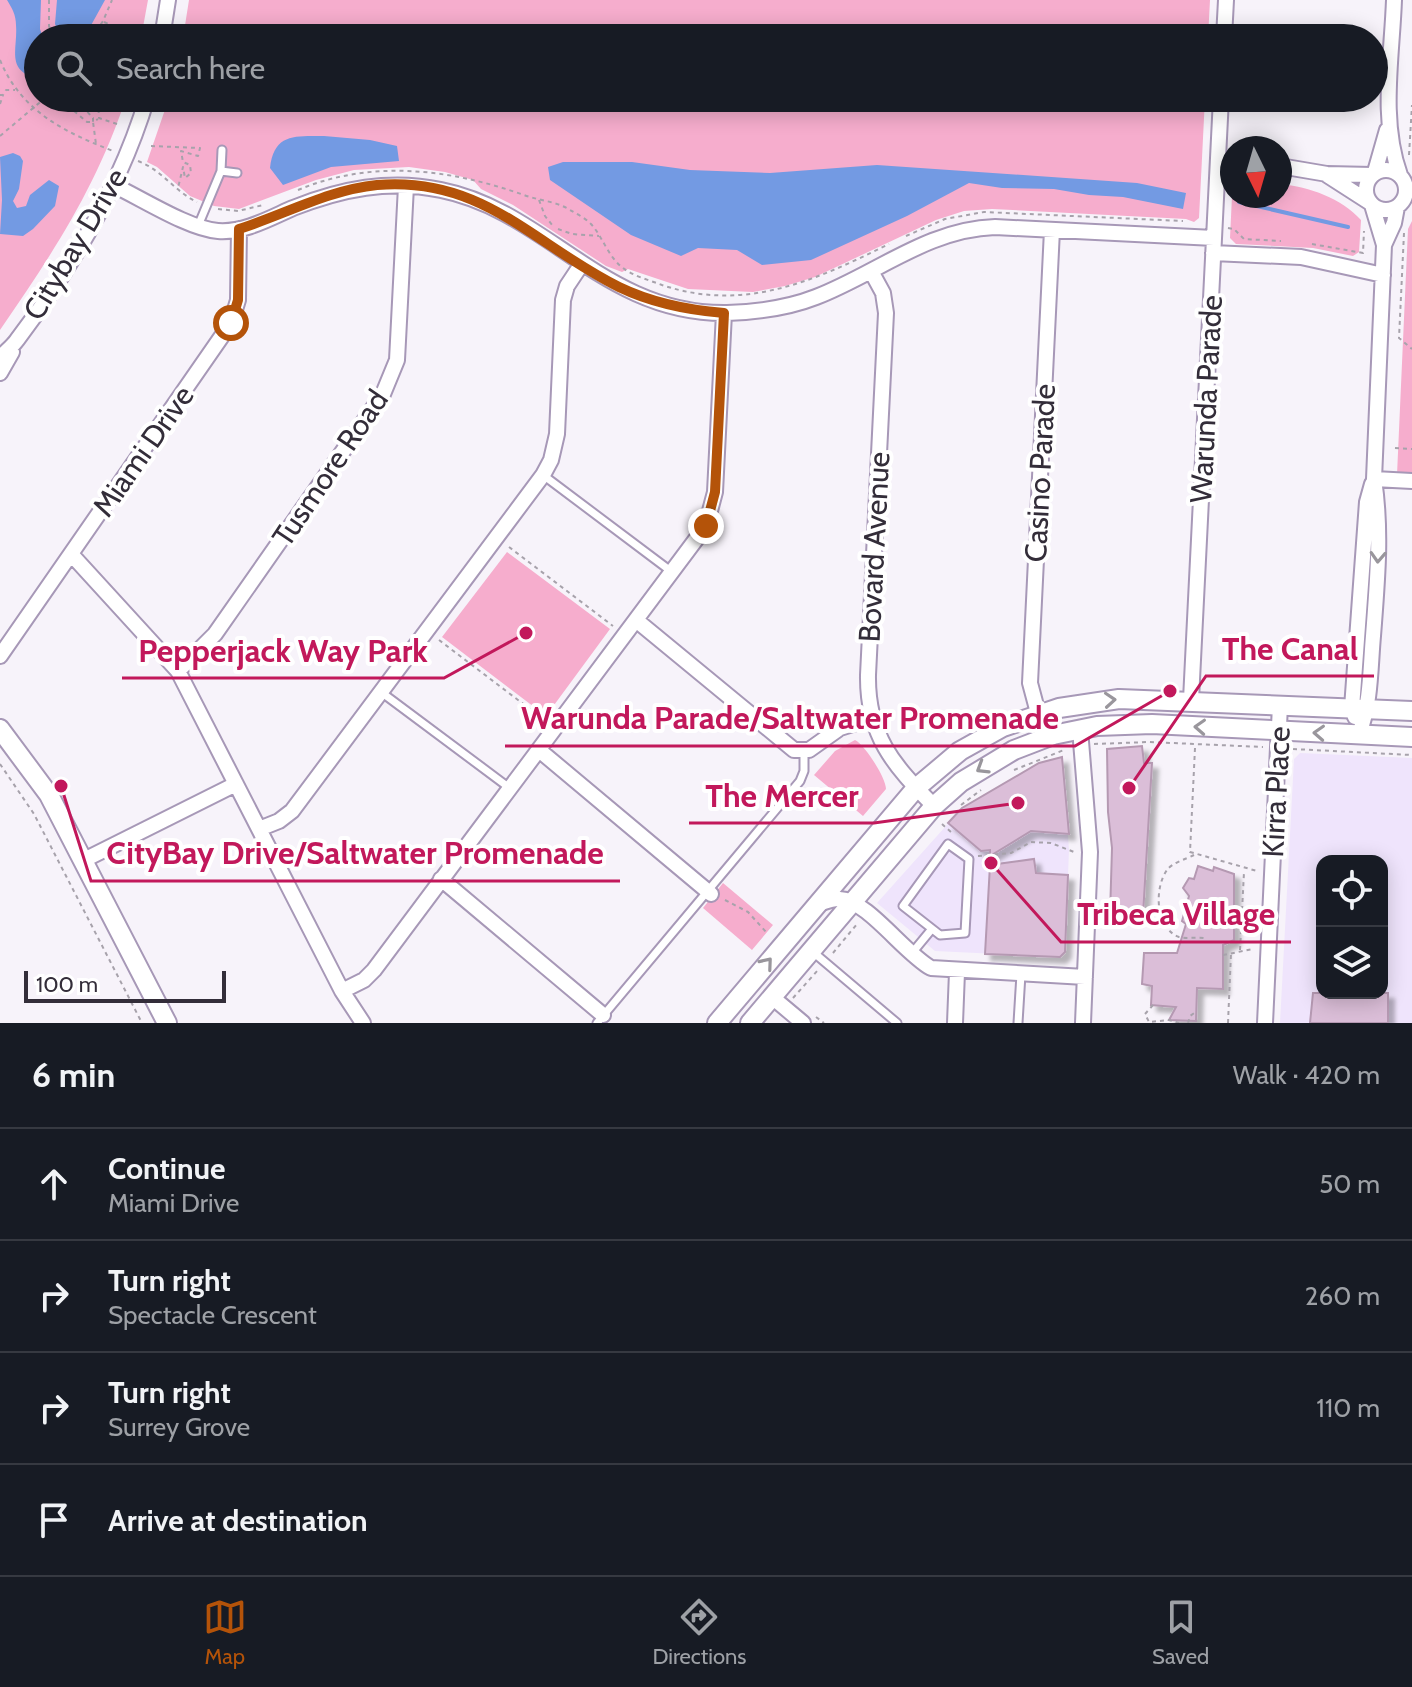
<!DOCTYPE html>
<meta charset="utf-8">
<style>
:root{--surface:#171b24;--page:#20242c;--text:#f1f3f6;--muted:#9ea1a6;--line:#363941;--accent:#b45309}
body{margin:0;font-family:Cabin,sans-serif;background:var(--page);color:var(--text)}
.controls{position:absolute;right:24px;bottom:24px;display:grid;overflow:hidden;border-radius:16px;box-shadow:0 4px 20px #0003}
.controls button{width:72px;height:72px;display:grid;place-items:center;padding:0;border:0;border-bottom:2px solid var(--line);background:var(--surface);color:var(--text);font:40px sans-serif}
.compass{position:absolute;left:1220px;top:136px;width:72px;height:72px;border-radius:50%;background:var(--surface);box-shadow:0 4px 20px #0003;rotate:175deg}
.scale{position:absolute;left:24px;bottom:20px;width:202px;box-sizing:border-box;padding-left:8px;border:4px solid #332d39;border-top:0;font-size:22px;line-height:28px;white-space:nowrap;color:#332d39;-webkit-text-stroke:6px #fff;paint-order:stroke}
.stop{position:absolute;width:24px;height:24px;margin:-18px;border:6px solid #b45309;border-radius:50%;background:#fff}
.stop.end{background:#b45309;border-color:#fff;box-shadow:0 2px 8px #0008}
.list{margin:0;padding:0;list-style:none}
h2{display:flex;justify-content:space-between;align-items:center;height:104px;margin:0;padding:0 32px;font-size:34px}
h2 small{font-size:26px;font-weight:400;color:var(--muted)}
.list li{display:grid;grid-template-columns:52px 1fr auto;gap:24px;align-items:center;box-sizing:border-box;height:112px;padding:0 32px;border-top:2px solid var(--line)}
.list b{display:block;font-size:30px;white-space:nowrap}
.list p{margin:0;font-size:26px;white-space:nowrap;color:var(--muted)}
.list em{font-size:26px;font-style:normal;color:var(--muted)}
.icon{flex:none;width:44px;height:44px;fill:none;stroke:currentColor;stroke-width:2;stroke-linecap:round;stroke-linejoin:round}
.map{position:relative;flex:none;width:1412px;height:1023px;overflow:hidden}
.search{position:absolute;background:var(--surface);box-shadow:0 4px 20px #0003;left:24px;right:24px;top:24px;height:88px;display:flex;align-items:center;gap:20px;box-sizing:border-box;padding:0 28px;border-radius:44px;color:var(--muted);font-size:30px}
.sheet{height:552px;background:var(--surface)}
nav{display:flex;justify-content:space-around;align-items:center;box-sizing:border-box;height:112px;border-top:2px solid var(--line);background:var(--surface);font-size:22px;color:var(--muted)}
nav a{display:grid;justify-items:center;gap:4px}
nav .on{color:var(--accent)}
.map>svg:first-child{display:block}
.built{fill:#efe4fc;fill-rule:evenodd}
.green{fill:#f6adcd}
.water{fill:#739ae3}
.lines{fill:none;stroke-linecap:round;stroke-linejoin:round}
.stream{stroke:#739ae3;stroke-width:4}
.building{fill:#dbbed8;stroke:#b599b2;stroke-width:2;filter:url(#shadow)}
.service-casing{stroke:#a798b7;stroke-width:11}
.minor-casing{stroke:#a798b7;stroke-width:18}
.tertiary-casing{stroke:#a798b7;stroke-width:22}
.path{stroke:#a7a2ab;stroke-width:2;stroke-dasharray:4 4;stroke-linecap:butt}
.service{stroke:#fff;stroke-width:7}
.minor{stroke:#fff;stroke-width:14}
.tertiary{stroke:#fff;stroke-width:18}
.oneway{stroke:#99969c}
.route{stroke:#b45309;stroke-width:10}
.labels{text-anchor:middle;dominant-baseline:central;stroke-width:8;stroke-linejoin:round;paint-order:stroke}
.street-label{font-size:30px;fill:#332d39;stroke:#fff}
.leader{fill:none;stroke:#c2185b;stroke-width:3}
.callout-dot{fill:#c2185b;stroke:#fff;stroke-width:3}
.callout-label{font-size:32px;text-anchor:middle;font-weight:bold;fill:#c2185b;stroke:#fff;stroke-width:8;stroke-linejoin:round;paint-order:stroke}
</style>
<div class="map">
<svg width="1412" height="1023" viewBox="0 0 1412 1023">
<defs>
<filter id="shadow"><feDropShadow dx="6" dy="6" stdDeviation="2" flood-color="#0004"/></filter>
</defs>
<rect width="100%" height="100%" fill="#f7f3fa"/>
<!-- built -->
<path class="built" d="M 1300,753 L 1412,758 L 1412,1023 L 1280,1023 L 1294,759 ZM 1322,861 L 1382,861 L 1382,993 L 1322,993 Z
M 1062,757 L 1069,850 L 1065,952 L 1060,957 L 935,951 L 877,903 L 962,808 Z"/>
<!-- green -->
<path class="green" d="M 0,0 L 148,0 L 141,38 L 38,38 L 38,98 L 126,98 C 96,188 53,253 0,330 Z
M 189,0 L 1210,0 L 1208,38 L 183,38 Z
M 169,98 L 1205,98 L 1199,218 L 1194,222 L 1186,219 L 992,209 L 964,211 L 936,220 L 815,277 L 785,286 L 753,292 L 688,289 L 628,269 L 622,272 L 606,266 L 513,205 L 481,189 L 473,180 L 445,172 L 409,167 L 354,170 L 316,180 L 239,209 L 214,206 L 190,196 L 157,167 L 147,162 Z
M 1280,184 C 1310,187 1341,198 1361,220 L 1359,252 L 1353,256 L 1313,248 L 1236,244 L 1230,238 L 1232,196 L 1280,196 Z
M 1412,221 L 1412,476 L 1397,475 L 1408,229 Z
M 507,552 L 610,629 L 546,716 L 442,637 Z
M 855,740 C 865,745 886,778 886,789 L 863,816 L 814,775 L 835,751 Z
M 723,883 L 773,925 L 752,950 L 703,908 Z"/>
<!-- water -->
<path class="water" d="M 7,0 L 41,0 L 40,29 L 43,38 L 38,38 L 38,79 C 5,70 18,50 16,25 C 16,15 12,8 7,0 Z
M 57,0 L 105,0 L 84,38 L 61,38 L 55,24 Z
M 324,136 L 370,140 L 397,146 L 399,161 L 331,167 L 283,185 L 270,168 C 274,133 295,136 324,136 Z
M 13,153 L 20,156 L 23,161 L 19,189 L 13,201 L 17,208 L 26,206 L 30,195 L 49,180 L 59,186 L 55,206 L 33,229 L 23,236 L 0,234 L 2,200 L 0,157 Z
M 563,162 L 632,162 L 690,170 L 770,173 L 877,165 L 1137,183 L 1186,193 L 1183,209 L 1123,197 L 1089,195 L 1054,189 L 1002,188 L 969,183 L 907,216 L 811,260 L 762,265 L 737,250 L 698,248 L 681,256 L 631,235 L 550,180 L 548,167 Z"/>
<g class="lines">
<!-- stream -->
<path class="stream" d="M 1239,202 L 1348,227"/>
</g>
<!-- building -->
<path class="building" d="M 1142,746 L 1144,763 L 1152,763 L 1143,915 L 1110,915 L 1112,848 L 1108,812 L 1107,749 Z
M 1062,757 L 1069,834 L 1031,831 L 990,856 L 990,850 L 981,851 L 948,823 L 962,808 L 1039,763 Z
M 1034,859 L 1036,873 L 1068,875 L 1065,952 L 1060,957 L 985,954 L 990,865 Z
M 1198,866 L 1213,871 L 1214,867 L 1234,874 L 1234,940 L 1223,945 L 1223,989 L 1197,988 L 1196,1021 L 1169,1020 L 1176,1007 L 1151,1005 L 1152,986 L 1142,984 L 1144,953 L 1177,953 L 1186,924 L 1182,921 L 1189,896 L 1183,888 L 1189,878 L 1194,879 Z
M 1313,993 L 1388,993 L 1388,1023 L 1310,1023 Z"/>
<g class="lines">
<!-- service casing -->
<g class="service-casing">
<path id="service" d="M 221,171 L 237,173
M 198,226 L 221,171 L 222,150
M 543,475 L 672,572
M 381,692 L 511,789
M 948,844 L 969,859 L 965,933 L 940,935 L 903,906 Z
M 813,952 L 897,1023
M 912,953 L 931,930
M 597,1023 L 800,781 L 804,771 L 804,751
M 1018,1023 L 1021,974"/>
</g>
<!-- minor casing -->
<g class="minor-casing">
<path id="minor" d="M 1394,0 C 1392,57 1380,120 1400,175
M 162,38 L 168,0
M 1224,38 L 1226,0
M 1280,166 L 1327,174 L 1372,175
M1366 190a20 20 0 1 1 40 0a20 20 0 1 1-40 0Z
M 1375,172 L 1387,130
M 1327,175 L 1369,202
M 113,185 C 141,198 189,229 218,231 C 244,233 270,218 293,208 C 341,189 389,179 441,190 C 547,211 604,315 727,313 C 757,312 788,308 816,297 C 876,274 928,229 995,227 L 1214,238
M 1384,245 L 1394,223 L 1397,207
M 1213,253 L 1301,257 L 1383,275
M 871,271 L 883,293 L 886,313 L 868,675 C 867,735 893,765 934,806
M 0,358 C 5,352 12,347 17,340 C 72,267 121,186 147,98
M 0,373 L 12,352
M 1374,479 L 1412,481
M 71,554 L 178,671 L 342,991 L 363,1023
M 636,620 L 794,750 L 809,750 L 840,728 L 872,718
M 0,656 L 231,323 L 238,300 L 239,229
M 178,671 L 215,634 L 383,394 L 397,360 L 406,186
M 1191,700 L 1221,98
M 1038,713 L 1030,683 L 1052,230
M 1355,717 L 1352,708 L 1367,502 L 1372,484
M 1080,729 L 1090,852 L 1083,1023
M 1359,734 C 1371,702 1370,670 1373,636 C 1377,583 1382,532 1374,479 L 1384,245 L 1372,205
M 539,750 L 711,894
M 259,829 L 279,821 L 292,811 L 543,475 L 551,460 L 557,434 L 563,300 L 567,286 L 581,265
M 82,861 L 236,784
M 441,879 L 603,1015
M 815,905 C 823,903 832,898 840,899 C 867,900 904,953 931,968 L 1085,977
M 342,991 L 364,980 L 374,970 L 706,526 L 715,492 L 724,313
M 772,997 L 803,1023
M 955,1023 L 957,972
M 1265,1023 L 1280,705"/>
</g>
<!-- tertiary casing -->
<g class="tertiary-casing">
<path id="tertiary" d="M 0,729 L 49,795 L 167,1023
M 717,1023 L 916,788 L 960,751 L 1003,727 L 1059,708 L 1119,699 L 1412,711
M 750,1023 L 934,806 L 961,782 L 1014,750 L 1053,735 L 1097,726 L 1152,724 L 1412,737"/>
</g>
<!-- path -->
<path class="path" d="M 49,0 L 49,26 L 54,38
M 104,22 L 140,38
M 92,38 L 103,21 L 112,0
M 0,60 C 21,111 64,132 113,151
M 0,95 L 3,95 L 6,90 L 15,90
M 98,101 L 99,118 L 117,124
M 0,104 L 3,95
M 82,106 L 93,118 L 93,122 L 98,119
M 74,111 L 87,122 L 93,122 L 96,144
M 0,136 L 45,98
M 151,146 L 200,148 L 198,156 L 181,151 L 183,162 L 190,165 L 191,173 L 185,178 L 183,167 L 178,188
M 1409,155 L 1412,105
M 138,161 C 162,170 174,191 197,202
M 298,190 C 372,159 450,169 524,195 C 540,201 556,201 570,210 C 577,214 585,218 591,224 C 603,237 608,257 623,268 C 633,276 649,280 662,285 C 745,313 816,280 889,244
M 539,200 L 545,216 L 553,226
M 218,209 L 238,211 L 263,205
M 1228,228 L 1234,229 L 1244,239 L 1281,241
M 558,229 L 572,234 L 599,236
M 1404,233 L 1399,338 L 1412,349
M 906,236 L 945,219 L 984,212 L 1183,221
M 1312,244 L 1363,253 L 1364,231
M 1395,448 L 1412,449
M 509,547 L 613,626
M 439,640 L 543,719
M 1094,744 L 1149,742 L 1263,747
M 1195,748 L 1190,852 L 1257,871
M 1293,749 L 1412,755
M 0,764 L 34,814 L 142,1023
M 1014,770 L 1064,750
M 961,805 L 981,790
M 942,824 L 952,833
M 1194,855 C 1186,859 1172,863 1167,870 C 1154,888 1155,928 1179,937 C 1186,939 1197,937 1204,938
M 978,856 L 1011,853 L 1031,842 L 1051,843 L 1074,852
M 725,900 L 748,912 L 767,933
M 1240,950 L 1244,872
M 833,953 L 857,924
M 1223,955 L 1253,949
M 793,998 L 818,970
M 1153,1005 L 1145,1014 L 1149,1022 L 1169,1020 L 1179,1023
M 816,1017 L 824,1023
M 1188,1023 L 1190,1016 L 1197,1011
M 1228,1023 L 1231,953"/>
<!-- service -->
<use href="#service" class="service"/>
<!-- minor -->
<use href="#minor" class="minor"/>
<!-- tertiary -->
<use href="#tertiary" class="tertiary"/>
</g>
<!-- one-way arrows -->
<defs><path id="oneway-chevron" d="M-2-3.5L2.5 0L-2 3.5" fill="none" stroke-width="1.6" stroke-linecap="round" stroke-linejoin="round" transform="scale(2)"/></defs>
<g class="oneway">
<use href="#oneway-chevron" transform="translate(1378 557) rotate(93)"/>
<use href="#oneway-chevron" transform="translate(1110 700) rotate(-4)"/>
<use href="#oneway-chevron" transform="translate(1200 727) rotate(-177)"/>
<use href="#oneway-chevron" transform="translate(1319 733) rotate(-177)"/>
<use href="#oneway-chevron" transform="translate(982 768) rotate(148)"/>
<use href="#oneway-chevron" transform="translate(767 963) rotate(-50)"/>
</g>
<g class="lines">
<!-- route -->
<path class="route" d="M 231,323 L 238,300 L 239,229 C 286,214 328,190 377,185 C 483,176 534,245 619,287 C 652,303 687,310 724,313 L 715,492 L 706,526"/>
</g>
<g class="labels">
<!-- street labels -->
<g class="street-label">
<text transform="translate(75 244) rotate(-59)">Citybay Drive</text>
<text transform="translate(1206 399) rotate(-87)">Warunda Parade</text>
<text transform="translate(143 451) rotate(-55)">Miami Drive</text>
<text transform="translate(330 468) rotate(-56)">Tusmore Road</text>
<text transform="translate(1040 473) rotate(-87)">Casino Parade</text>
<text transform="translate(874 547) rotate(-87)">Bovard Avenue</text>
<text transform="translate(1276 792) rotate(-87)">Kirra Place</text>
</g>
</g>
<!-- callouts -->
<path class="leader" d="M1129 788L1206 676H1374M526 633L444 678H122M1170 691L1075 746H505M1018 803L874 823H689M61 786L91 881H620M991 863L1061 942H1291"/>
<g class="callout-dot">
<circle cx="1129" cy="788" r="8"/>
<circle cx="526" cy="633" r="8"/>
<circle cx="1170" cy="691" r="8"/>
<circle cx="1018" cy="803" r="8"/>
<circle cx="61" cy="786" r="8"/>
<circle cx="991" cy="863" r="8"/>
</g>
<g class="callout-label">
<text x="1290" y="660">The Canal</text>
<text x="283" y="662">Pepperjack Way Park</text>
<text x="790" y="729">Warunda Parade/Saltwater Promenade</text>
<text x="782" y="807">The Mercer</text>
<text x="355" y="864">CityBay Drive/Saltwater Promenade</text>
<text x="1176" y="925">Tribeca Village</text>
</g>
</svg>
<div class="controls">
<button><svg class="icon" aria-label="locate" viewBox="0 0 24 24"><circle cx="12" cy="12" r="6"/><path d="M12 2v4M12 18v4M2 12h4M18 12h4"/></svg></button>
<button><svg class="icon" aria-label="layers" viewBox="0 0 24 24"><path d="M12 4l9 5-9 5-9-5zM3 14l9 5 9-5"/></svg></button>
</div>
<svg class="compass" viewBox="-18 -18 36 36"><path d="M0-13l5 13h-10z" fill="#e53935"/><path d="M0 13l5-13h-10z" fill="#9ea1a6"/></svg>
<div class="scale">100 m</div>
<div class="stop" style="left:231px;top:323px"></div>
<div class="stop end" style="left:706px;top:526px"></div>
<div class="search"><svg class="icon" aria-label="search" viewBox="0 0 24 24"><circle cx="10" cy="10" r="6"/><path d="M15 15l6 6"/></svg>Search here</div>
</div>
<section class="sheet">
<h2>6 min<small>Walk · 420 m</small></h2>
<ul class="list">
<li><svg class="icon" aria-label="ahead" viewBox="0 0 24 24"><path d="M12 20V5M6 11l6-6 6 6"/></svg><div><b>Continue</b><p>Miami Drive</p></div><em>50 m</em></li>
<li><svg class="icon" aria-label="right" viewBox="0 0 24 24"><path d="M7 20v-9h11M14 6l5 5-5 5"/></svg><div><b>Turn right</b><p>Spectacle Crescent</p></div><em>260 m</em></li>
<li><svg class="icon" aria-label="right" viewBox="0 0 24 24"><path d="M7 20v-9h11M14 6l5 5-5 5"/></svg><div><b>Turn right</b><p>Surrey Grove</p></div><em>110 m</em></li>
<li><svg class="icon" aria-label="arrive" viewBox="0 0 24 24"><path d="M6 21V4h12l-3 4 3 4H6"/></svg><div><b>Arrive at destination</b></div></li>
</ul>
</section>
<nav>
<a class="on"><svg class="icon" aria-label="map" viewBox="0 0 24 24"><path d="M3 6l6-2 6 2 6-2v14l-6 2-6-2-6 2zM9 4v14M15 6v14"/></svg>Map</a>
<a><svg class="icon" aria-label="directions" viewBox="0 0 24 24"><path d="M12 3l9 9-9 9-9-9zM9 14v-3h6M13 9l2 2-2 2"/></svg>Directions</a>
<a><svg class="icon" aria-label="saved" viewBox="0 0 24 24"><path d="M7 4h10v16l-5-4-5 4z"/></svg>Saved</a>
</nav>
